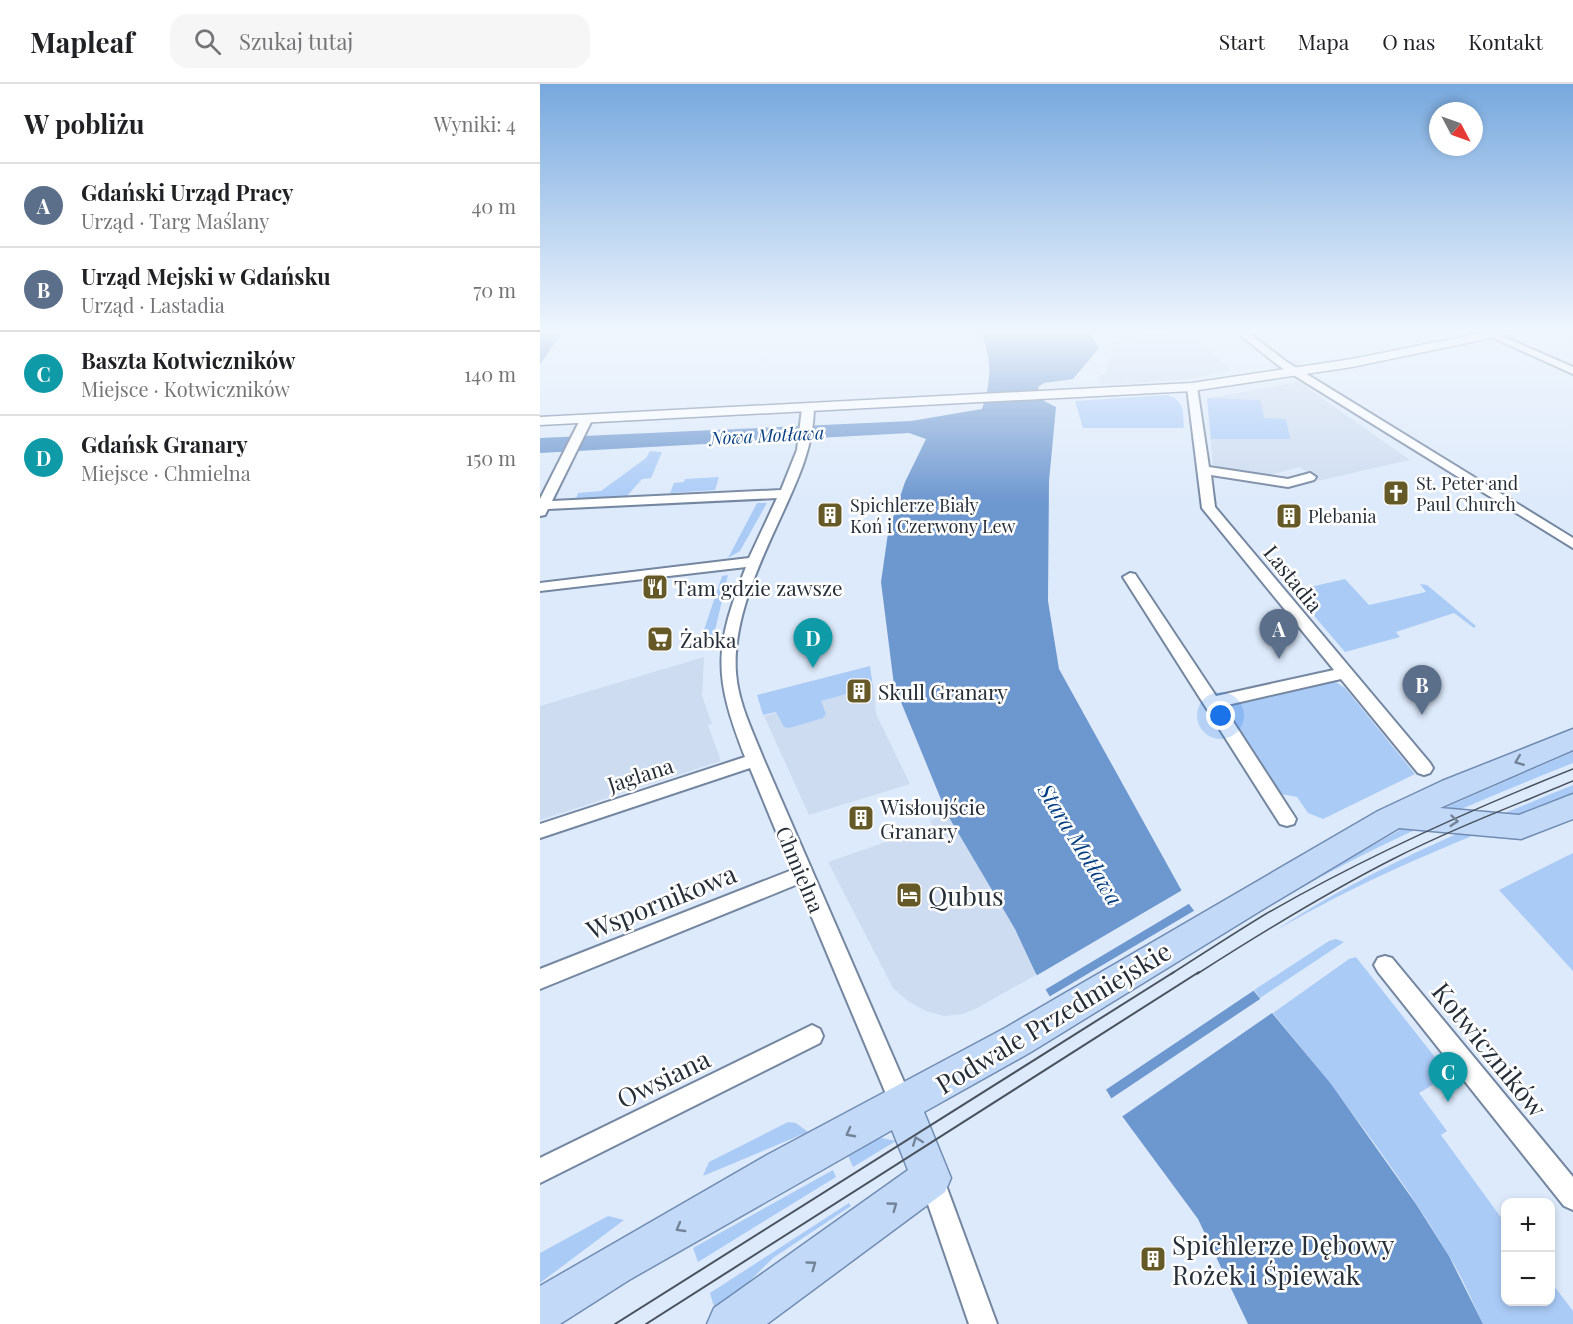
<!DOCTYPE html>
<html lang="pl">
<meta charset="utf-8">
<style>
:root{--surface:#fff;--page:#f6f6f6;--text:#202124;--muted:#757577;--line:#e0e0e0;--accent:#1a73e8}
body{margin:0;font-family:"Playfair Display",serif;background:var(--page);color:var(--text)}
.controls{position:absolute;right:18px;bottom:18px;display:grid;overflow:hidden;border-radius:12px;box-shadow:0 3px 9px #0003}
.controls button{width:54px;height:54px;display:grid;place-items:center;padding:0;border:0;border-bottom:2px solid var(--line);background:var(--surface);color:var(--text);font:30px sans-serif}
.compass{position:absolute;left:889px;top:18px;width:54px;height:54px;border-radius:50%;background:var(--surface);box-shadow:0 3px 9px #0003;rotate:131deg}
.you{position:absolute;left:681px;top:632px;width:21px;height:21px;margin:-15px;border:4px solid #fff;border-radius:50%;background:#1a73e8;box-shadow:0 0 0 9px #1a73e833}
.badge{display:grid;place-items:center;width:39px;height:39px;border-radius:50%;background:var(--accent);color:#fff;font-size:20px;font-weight:700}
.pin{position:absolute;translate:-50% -50px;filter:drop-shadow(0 2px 3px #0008)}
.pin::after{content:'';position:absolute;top:32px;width:21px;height:18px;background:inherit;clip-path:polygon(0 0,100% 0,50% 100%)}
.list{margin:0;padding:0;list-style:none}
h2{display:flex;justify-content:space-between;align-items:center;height:78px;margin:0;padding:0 24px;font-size:26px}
h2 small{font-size:20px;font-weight:400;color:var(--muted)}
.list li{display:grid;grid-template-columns:39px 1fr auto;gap:18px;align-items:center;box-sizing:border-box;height:84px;padding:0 24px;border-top:2px solid var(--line)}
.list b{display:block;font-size:22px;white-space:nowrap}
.list p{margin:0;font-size:20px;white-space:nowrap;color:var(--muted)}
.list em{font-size:20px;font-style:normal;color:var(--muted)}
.icon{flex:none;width:33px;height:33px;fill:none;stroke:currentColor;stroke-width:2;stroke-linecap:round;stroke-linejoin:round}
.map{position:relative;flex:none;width:1033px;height:1240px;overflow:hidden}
header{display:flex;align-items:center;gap:36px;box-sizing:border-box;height:84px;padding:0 30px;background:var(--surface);border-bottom:2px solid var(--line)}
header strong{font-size:28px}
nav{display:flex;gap:33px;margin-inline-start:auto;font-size:21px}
.search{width:420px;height:54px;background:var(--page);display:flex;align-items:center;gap:15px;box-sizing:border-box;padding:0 21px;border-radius:18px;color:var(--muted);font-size:22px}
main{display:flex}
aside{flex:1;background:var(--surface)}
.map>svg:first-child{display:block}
.built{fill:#cddcf0}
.green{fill:#abcbf7}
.water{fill:#6d97cf}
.pier{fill:#ddeafb}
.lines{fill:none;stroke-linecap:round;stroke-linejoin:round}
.minor-casing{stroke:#7486a0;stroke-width:4}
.tertiary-casing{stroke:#7486a0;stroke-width:3}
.primary-casing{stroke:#718cb2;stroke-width:3}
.minor{fill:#fff;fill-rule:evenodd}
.tertiary{fill:#fff;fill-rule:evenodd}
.primary{fill:#c2d9f8;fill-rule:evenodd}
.tram-far1{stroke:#49525d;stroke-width:1.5}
.tram{stroke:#49525d;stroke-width:2}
.oneway{stroke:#748498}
.labels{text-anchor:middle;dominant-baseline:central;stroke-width:5;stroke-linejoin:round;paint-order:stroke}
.far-water-label{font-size:18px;font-style:italic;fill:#074184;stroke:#fff}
.far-poi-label{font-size:18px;fill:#262e38;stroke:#fff;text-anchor:start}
.street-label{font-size:21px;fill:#262e38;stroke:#fff}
.poi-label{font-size:21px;fill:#262e38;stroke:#fff;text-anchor:start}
.water-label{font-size:22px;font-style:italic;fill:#074184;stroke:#fff}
.near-poi-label{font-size:26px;fill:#262e38;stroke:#fff;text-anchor:start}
.near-street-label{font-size:26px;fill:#262e38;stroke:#fff}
</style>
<header>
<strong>Mapleaf</strong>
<div class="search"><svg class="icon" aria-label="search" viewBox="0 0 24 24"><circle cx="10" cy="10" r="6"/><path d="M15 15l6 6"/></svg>Szukaj tutaj</div>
<nav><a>Start</a><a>Mapa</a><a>O nas</a><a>Kontakt</a></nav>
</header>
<main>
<aside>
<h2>W pobliżu<small>Wyniki: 4</small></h2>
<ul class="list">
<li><span class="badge" style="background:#5c6f8a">A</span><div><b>Gdański Urząd Pracy</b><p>Urząd · Targ Maślany</p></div><em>40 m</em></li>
<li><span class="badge" style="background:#5c6f8a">B</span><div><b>Urząd Mejski w Gdańsku</b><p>Urząd · Lastadia</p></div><em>70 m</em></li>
<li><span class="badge" style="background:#0f9aa8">C</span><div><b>Baszta Kotwiczników</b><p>Miejsce · Kotwiczników</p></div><em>140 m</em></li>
<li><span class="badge" style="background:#0f9aa8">D</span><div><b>Gdańsk Granary</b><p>Miejsce · Chmielna</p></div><em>150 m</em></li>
</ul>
</aside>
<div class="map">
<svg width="1033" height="1240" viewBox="0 0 1033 1240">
<rect width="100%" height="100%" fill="#ddeafb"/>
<!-- built -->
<path class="built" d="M 644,246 L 692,286 L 646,296 L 560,301 L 559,291 L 566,291 L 567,280 L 574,267 L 570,259 L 595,255 L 594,253 Z
M 759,298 L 870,376 L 777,397 L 760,383 L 725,392 L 673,381 L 667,314 Z
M 164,573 L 162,612 L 172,640 L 168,641 L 181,677 L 0,736 L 0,622 Z
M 334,603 L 336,630 L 370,700 L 269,731 L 224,632 Z
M 407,730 L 475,845 L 496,891 L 437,924 L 423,930 L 404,932 L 386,927 L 369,918 L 353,904 L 288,778 L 392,742 L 390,736 Z"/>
<!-- green -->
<path class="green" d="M 627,311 C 645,316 643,328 644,344 L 543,344 L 535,317 Z
M 667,314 L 720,316 L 724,334 L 746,335 L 750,355 L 671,355 Z
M 110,367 L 122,368 L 111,394 L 102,395 L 86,413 L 35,417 L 38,409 L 61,407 L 106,374 Z
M 179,393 L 175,406 L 130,409 L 134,399 L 144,398 L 145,395 Z
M 217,419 L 227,419 L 200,467 L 188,474 Z
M 188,491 L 173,555 L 167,557 L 162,552 L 182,492 Z
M 805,495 L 829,521 L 886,508 L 880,500 L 887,501 L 936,542 L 934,544 L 914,529 L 856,548 L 860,553 L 805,568 L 753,507 Z
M 330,582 L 333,603 L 281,617 L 286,630 L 283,634 L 249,644 L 244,643 L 236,628 L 223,631 L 217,611 Z
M 796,598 L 805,604 L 875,690 L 783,735 L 768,729 L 757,713 L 741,710 L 688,627 L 689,623 L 694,619 Z
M 1033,668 L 1033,679 C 925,722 818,767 719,829 L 717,827 L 881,734 Z
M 1033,701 L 1033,712 C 931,751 831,791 736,846 C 829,785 930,743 1033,701 Z
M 1033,769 L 1033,887 L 959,806 Z
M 796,855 L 804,858 L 720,914 L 714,906 L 789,857 Z
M 816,873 L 909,991 L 879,1009 L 907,1047 L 901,1051 L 965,1139 L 966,1218 L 1011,1218 L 1011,1198 L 1033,1227 L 1033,1240 L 943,1240 C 932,1217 922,1192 908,1170 C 857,1085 796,1006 733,929 L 809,875 Z
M 248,1038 L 256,1039 L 268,1048 L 163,1092 L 169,1078 Z
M 342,1054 L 356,1057 L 313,1083 L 306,1067 L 328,1056 Z
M 293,1086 L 296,1093 L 158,1178 L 153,1164 Z
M 309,1119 L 311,1122 L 233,1174 L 176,1230 L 170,1209 Z
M 68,1132 L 84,1136 L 0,1199 L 0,1169 Z"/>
<!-- water -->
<path class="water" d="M 0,246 L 24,246 L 0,280 Z
M 440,246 L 547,246 L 559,264 L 533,295 L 504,299 L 498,303 L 504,317 L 516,323 L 509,397 L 508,517 L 519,585 L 649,820 L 713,906 L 791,1000 L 876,1120 L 909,1172 L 943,1240 L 708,1240 L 658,1135 L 582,1032 L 495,888 L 475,845 L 407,730 L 354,601 L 341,498 L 348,449 L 365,398 L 386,355 L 369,349 L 0,369 L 0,354 L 371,337 L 442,325 C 452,296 452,274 440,246 Z"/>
<!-- pier -->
<path class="pier" d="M 644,805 L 652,818 L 503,907 L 494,893 Z
M 657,825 L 716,905 L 564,1007 L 507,914 Z
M 723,913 L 735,927 L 580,1034 L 569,1016 Z"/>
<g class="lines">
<!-- minor casing -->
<g class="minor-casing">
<path id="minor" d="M 694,246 L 705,246 L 747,278 L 1033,454 L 1033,464 L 739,282 Z
M 936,246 L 948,246 L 1033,283 L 1033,290 Z
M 652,300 L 657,303 L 669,383 L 748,395 L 770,389 L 776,393 L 774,396 L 748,403 L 671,391 L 675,423 L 890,679 L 893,684 L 890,689 L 884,691 L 878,689 L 801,595 L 683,622 L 756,735 L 754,740 L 747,742 L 740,740 L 583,493 L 590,489 L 595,490 L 676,612 L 794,586 L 662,424 L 647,303 Z
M 268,321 L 274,324 C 273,363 259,393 243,428 C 221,476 192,535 196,589 C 198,619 213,648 224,676 L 374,1021 L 370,1029 L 362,1033 L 354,1029 L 258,800 L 0,905 L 0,885 L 252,786 L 210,684 L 0,754 L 0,740 L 205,673 C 173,591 174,564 206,483 L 0,507 L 0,499 L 209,474 L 237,414 L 8,425 L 5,431 L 0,432 L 0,415 L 41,334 L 47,331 L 53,334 L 12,417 L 241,406 L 257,366 L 262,324 Z
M 845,872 L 852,874 L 1033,1093 L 1033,1126 L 1024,1122 L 838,888 L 834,881 L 838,874 Z
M 272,941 L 280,945 L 283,952 L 280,959 L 0,1099 L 0,1074 Z
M 391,1082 L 400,1085 L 457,1240 L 429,1240 L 379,1094 L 382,1085 Z"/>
</g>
<!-- tertiary casing -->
<g class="tertiary-casing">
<path id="tertiary" d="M 957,246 L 977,246 L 975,249 L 812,283 L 652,307 L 0,341 L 0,333 L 652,299 L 812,275 Z"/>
</g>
<!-- primary casing -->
<g class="primary-casing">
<path id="primary" d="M 1033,645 L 1033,666 L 900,724 L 979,731 L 1033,710 L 1033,735 L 981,755 L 859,744 L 720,827 L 491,968 L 384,1028 L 411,1094 L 405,1108 L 227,1240 L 167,1240 L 174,1224 L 368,1086 L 352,1046 L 89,1196 L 20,1240 L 0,1240 L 0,1202 L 227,1071 L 465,944 L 838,727 L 902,697 Z"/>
</g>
<!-- minor -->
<use href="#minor" class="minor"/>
<!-- tertiary -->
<use href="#tertiary" class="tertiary"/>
<!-- primary -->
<use href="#primary" class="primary"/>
<!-- tram-far1 -->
<path class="tram-far1" d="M 631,890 C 662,870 693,850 724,831 C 823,774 927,727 1033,685
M 657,890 C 721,849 786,809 853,775 C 912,745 973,722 1033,697"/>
<!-- tram -->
<path class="tram" d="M 75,1240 L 634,888
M 106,1240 L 659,888"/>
</g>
<!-- one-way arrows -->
<defs><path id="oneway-chevron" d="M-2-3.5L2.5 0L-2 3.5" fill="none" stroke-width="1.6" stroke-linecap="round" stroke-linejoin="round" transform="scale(1.5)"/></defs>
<g class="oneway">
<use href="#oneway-chevron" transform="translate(979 677) rotate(158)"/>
<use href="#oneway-chevron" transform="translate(914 737) rotate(5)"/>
<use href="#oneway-chevron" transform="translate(310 1049) rotate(152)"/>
<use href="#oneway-chevron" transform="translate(377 1057) rotate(-111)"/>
<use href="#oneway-chevron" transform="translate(353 1122) rotate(-36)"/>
<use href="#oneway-chevron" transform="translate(140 1144) rotate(150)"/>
<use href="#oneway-chevron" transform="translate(272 1181) rotate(-36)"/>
</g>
<!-- sky -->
<linearGradient id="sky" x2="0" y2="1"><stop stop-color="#77a8de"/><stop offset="0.59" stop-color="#f0f6fd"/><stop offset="1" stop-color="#f0f6fd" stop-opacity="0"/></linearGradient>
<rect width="1033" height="419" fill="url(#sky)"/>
<!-- icons -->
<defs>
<g id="church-square" transform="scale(1.35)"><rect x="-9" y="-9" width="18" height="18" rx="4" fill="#655a27" stroke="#fff"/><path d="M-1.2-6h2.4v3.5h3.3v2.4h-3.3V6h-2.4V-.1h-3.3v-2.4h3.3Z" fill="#fff"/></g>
<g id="building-square" transform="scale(1.35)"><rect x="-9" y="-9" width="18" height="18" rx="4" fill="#655a27" stroke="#fff"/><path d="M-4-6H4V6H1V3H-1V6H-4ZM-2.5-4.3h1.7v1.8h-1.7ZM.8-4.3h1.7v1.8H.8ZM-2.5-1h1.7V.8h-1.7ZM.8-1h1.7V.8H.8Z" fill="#fff"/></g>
<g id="restaurant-square" transform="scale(1.35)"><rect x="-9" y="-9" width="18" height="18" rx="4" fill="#655a27" stroke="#fff"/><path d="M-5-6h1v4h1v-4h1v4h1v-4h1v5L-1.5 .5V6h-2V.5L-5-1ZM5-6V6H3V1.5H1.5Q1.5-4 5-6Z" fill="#fff"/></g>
<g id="supermarket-square" transform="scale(1.35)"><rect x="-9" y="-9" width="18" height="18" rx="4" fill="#655a27" stroke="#fff"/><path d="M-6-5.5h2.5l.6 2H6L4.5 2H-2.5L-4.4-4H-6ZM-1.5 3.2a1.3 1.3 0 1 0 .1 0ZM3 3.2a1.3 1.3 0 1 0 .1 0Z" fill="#fff"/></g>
<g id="hotel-square" transform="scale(1.35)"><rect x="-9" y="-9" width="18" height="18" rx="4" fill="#655a27" stroke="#fff"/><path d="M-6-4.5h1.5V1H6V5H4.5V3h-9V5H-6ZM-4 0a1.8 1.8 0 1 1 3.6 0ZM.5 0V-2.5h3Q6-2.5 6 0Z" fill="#fff"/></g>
</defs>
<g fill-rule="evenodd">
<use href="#church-square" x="856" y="409"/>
<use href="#building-square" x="290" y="431"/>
<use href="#building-square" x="749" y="432"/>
<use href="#restaurant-square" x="115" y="503"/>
<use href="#supermarket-square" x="120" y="555"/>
<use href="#building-square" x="319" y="607"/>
<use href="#building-square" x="321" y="734"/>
<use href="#hotel-square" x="369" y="811"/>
<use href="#building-square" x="613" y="1175"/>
</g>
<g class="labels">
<!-- far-water labels -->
<g class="far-water-label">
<text transform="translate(227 351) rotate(-3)">Nowa Motława</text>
</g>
<!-- far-poi labels -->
<g class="far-poi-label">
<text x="876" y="399">St. Peter and<tspan x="876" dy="21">Paul Church</tspan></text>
<text x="310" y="421">Spichlerze Biały<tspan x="310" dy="21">Koń i Czerwony Lew</tspan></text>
<text x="768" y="432">Plebania</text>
</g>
<!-- street labels -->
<g class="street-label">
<text transform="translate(754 494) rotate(51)">Lastadia</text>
<text transform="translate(100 690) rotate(-18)">Jaglana</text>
<text transform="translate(261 785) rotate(67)">Chmielna</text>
</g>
<!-- poi labels -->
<g class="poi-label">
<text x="134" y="503">Tam gdzie zawsze</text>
<text x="140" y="555">Żabka</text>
<text x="338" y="607">Skull Granary</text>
<text x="340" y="722">Wisłoujście<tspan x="340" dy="24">Granary</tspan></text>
</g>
<!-- water labels -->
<g class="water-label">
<text transform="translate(541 760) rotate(58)">Stara Motława</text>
</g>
<!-- near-poi labels -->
<g class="near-poi-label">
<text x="388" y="811">Qubus</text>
<text x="632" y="1160">Spichlerze Dębowy<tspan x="632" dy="30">Rożek i Śpiewak</tspan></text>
</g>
<!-- near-street labels -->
<g class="near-street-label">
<text transform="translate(121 817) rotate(-22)">Wspornikowa</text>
<text transform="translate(513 933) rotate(-31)">Podwale Przedmiejskie</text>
<text transform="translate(950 965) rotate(51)">Kotwiczników</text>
<text transform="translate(123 994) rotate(-26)">Owsiana</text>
</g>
</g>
</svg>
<div class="controls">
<button>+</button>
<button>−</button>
</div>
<svg class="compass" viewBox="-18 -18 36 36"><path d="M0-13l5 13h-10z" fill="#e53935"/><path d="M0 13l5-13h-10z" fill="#757577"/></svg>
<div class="you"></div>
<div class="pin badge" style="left:739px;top:575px;background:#5c6f8a">A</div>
<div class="pin badge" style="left:882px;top:631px;background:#5c6f8a">B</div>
<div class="pin badge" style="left:908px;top:1018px;background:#0f9aa8">C</div>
<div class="pin badge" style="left:273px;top:584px;background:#0f9aa8">D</div>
</div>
</main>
